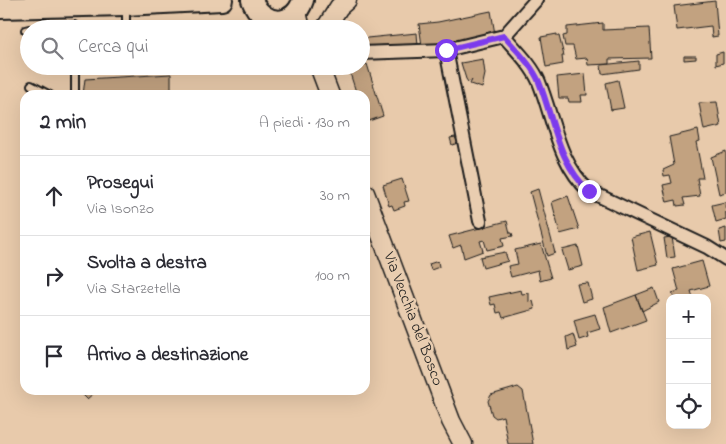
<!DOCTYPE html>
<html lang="it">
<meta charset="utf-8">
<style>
:root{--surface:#fff;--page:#f2f2f3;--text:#2b2b33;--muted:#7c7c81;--line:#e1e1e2}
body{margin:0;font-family:"Indie Flower",sans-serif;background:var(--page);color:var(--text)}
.controls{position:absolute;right:15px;bottom:15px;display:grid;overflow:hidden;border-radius:10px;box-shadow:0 5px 20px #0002}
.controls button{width:45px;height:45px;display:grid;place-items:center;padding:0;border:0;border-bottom:1px solid var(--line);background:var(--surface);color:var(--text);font:25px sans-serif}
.stop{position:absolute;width:15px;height:15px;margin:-11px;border:4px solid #7c3aed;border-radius:50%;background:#fff}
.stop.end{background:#7c3aed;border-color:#fff;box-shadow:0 1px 5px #0008}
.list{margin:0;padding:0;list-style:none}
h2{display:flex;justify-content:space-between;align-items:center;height:65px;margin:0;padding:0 20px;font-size:21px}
h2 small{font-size:16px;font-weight:400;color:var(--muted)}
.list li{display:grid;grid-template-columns:32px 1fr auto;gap:15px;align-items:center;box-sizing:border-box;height:80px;padding:0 20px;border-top:1px solid var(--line)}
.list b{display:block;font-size:19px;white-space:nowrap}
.list p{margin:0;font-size:16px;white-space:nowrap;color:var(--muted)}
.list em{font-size:16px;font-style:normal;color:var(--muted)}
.icon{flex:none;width:28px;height:28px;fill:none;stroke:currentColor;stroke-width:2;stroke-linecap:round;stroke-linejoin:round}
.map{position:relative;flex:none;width:726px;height:444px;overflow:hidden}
.search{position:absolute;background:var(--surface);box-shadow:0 5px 20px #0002;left:20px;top:20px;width:350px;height:55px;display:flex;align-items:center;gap:12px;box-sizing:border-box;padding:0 18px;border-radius:28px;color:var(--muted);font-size:19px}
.panel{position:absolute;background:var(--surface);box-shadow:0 5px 20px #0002;left:20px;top:90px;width:350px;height:305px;border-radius:15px}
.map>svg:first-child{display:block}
.building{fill:#c2a280;stroke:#1c1c1c}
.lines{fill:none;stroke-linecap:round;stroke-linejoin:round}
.lane-casing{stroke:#1c1c1c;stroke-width:10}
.street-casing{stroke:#1c1c1c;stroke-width:16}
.secondary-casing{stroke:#1c1c1c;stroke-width:21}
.primary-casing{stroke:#1c1c1c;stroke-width:24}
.lane{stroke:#e9cdb0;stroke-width:6}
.street{stroke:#e9cdb0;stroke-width:12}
.secondary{stroke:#e9cdb0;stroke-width:18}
.primary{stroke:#e9cdb0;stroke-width:20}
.route{stroke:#7c3aed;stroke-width:6}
.labels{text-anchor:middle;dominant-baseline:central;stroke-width:5;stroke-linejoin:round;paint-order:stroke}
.street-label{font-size:16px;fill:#1c1c1c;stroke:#e9cdb0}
</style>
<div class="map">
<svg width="726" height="444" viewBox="0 0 726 444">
<rect width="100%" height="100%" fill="#e8caab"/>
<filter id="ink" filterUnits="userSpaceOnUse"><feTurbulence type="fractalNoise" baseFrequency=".02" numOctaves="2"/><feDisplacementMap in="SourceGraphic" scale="10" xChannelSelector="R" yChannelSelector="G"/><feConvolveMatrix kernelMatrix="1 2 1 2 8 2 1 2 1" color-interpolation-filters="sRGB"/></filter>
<g filter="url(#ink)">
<!-- building -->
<path class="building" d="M 715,1 L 718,36 L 712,37 L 711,26 L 677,30 L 674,6 Z
M 491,11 L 495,34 L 441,45 L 422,46 L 419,24 L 438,22 Z
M 348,21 L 349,29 L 341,29 L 341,23 Z
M 603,23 L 603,30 L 649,28 L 651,58 L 609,59 L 609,64 L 588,65 L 587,58 L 576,59 L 573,46 L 565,46 L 563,36 L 567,35 L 567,27 Z
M 417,33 L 418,46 L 362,47 L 363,40 L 367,38 Z
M 557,34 L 557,36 L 559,36 L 564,56 L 562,56 L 563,64 L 546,67 L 541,37 Z
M 723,52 L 723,63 L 716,65 L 716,54 Z
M 684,56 L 696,56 L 696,59 L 684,60 Z
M 483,59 L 485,74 L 482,88 L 470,84 L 472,80 L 468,82 L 466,79 L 461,63 Z
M 639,61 L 639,69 L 602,74 L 601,65 Z
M 367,64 L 383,116 L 366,122 L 365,95 L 357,95 L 349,70 Z
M 171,74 L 171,95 L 83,95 L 85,79 Z
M 585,74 L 587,95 L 581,95 L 582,102 L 569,102 L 568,98 L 559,98 L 557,77 Z
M 618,80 L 624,108 L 611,110 L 606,83 Z
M 717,102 L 721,126 L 704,130 L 699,103 Z
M 698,130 L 700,141 L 696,142 L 703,178 L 697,178 L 700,196 L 683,198 L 685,205 L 677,206 L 676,200 L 667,202 L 663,185 L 672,183 L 670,175 L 664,176 L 663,170 L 674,165 L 669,137 Z
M 455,137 L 458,143 L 452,145 L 450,138 Z
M 726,151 L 726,192 L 719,194 L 711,157 Z
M 402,179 L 409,201 L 404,202 L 405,206 L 394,210 L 392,205 L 389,206 L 383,185 Z
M 538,189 L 555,253 L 547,256 L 530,192 Z
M 568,196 L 579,229 L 560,234 L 552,202 Z
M 725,202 L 726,219 L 716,222 L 712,205 Z
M 507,221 L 510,233 L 512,233 L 513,236 L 502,238 L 504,246 L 487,250 L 484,240 L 480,241 L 483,251 L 464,258 L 461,245 L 453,248 L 449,236 Z
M 726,228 L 726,242 L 721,243 L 719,230 Z
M 650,232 L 658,265 L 638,270 L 631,237 Z
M 672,237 L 675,257 L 667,258 L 664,238 Z
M 541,244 L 551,278 L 540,281 L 538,270 L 511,277 L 508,266 L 518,264 L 515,250 Z
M 578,246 L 583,266 L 568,270 L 562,250 Z
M 505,252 L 508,261 L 483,268 L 480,257 Z
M 438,261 L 439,267 L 431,270 L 429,264 Z
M 702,261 L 709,286 L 691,291 L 693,298 L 674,298 L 672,293 L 679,291 L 673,269 Z
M 588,283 L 592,299 L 582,302 L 577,284 Z
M 654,288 L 659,302 L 642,311 L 636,295 Z
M 521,290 L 522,294 L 529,293 L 529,302 L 533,301 L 535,309 L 503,318 L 501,312 L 497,313 L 495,304 L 491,305 L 489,297 Z
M 636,295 L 646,320 L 611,333 L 604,307 Z
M 595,314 L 600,329 L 587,333 L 588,337 L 579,340 L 574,320 Z
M 573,334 L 577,347 L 568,350 L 566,337 Z
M 518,387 L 523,391 L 533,444 L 508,444 L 503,416 L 496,418 L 492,415 L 488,401 L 491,395 Z
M 88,390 L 91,390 L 94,393 L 87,399 L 83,395 Z"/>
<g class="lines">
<!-- lane casing -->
<g class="lane-casing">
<path id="lane" d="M 126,9 L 126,29
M 35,29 L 74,25
M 25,30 L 29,29
M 75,66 L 75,95
M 31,85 L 50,95"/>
</g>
<!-- street casing -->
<g class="street-casing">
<path id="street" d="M 536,0 L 504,36 C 516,50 532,65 539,82 C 554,120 558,162 589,191 L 707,247 L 726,259
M 446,50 L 480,221
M 361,53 L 446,50 L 504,36"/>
</g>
<!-- secondary casing -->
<g class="secondary-casing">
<path id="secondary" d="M 297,12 L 301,29
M 325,29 L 339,7 L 347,0
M 319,66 L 330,95
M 365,193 L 451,421 L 463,444"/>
</g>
<!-- primary casing -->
<g class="primary-casing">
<path id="primary" d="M 252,0 C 262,27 294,28 303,0
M 0,8 L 125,5 L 222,0"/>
</g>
<!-- lane -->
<use href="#lane" class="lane"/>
<!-- street -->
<use href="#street" class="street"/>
<!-- secondary -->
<use href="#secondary" class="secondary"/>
<!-- primary -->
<use href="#primary" class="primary"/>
</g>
</g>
<g class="lines" filter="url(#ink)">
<!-- route -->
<path class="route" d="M 446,50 L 504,36 C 516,50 532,65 539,82 C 554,120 558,163 589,191"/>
</g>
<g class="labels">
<!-- street labels -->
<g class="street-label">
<text transform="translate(413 319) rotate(69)">Via Vecchia del Bosco</text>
</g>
</g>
</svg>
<div class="controls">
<button>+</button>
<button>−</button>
<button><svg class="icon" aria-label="locate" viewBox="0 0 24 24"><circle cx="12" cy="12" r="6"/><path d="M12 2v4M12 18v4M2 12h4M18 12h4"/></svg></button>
</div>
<div class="stop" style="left:446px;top:50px"></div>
<div class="stop end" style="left:589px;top:191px"></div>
<div class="search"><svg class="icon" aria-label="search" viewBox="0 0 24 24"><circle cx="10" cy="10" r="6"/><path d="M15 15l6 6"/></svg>Cerca qui</div>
<section class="panel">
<h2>2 min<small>A piedi · 130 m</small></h2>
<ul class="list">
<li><svg class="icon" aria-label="ahead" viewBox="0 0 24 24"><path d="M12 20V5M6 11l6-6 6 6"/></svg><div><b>Prosegui</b><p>Via Isonzo</p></div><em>30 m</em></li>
<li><svg class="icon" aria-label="right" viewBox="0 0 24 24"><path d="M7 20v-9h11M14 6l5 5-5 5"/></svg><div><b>Svolta a destra</b><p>Via Starzetella</p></div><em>100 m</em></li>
<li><svg class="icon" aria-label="arrive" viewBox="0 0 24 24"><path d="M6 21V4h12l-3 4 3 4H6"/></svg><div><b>Arrivo a destinazione</b></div></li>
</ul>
</section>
</div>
